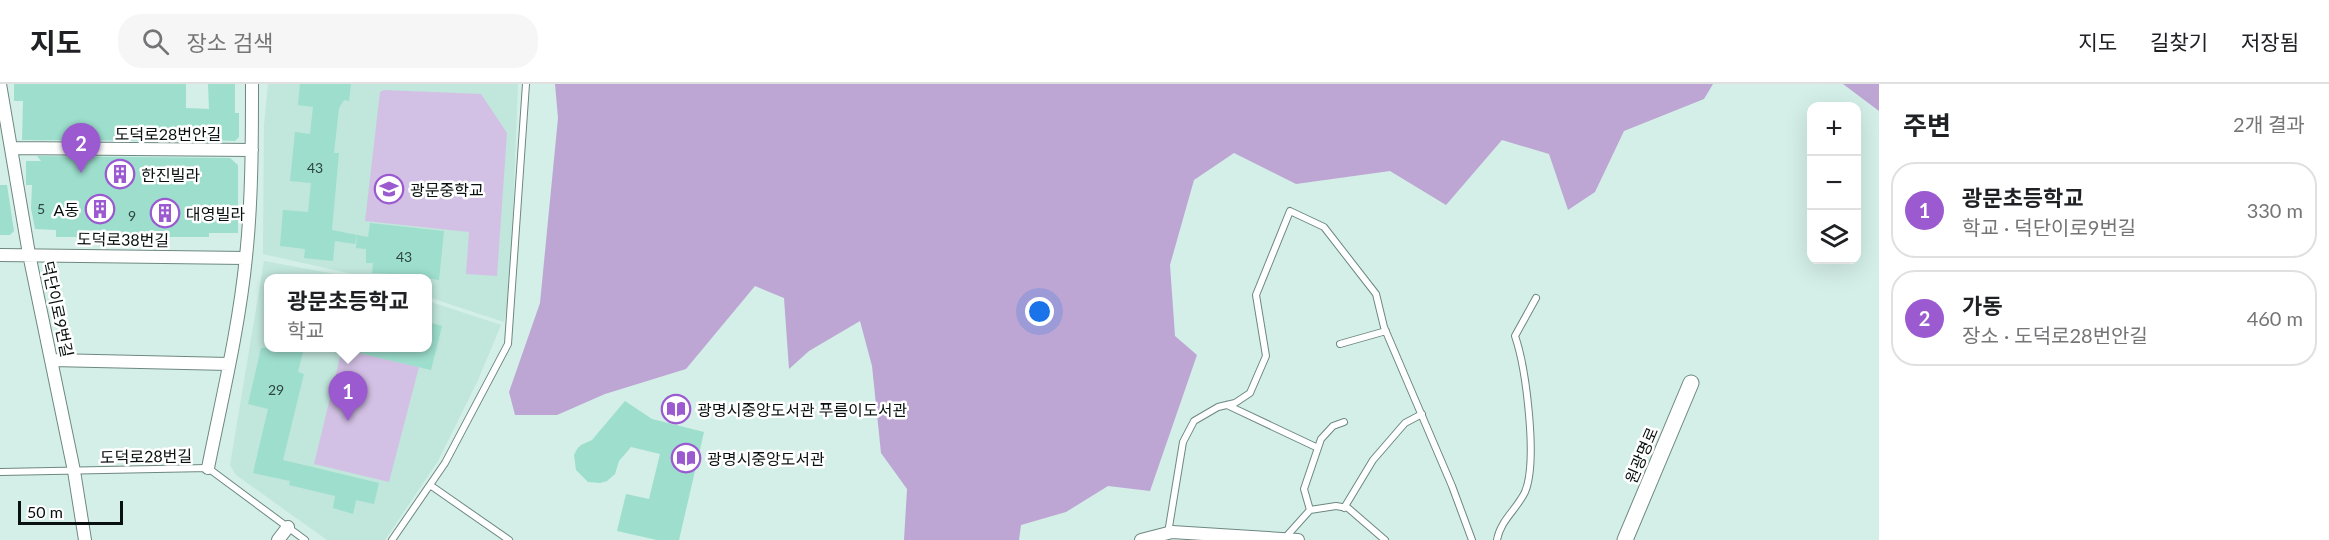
<!DOCTYPE html>
<html lang="ko">
<meta charset="utf-8">
<style>
:root{--surface:#fff;--page:#f6f6f6;--text:#202124;--muted:#757577;--line:#e0e0e0;--accent:#9b5ad0}
body{margin:0;font-family:Lato,"Noto Sans KR",sans-serif;background:var(--page);color:var(--text)}
.controls{position:absolute;right:18px;top:18px;display:grid;overflow:hidden;border-radius:12px;box-shadow:0 6px 24px #0002}
.controls button{width:54px;height:54px;display:grid;place-items:center;padding:0;border:0;border-bottom:2px solid var(--line);background:var(--surface);color:var(--text);font:30px sans-serif}
.scale{position:absolute;left:18px;bottom:15px;width:105px;box-sizing:border-box;padding-left:6px;border:3px solid #08110f;border-top:0;font-size:16px;line-height:21px;white-space:nowrap;color:#08110f;-webkit-text-stroke:4px #fff;paint-order:stroke}
.you{position:absolute;left:1040px;top:228px;width:21px;height:21px;margin:-15px;border:4px solid #fff;border-radius:50%;background:#1a73e8;box-shadow:0 0 0 9px #1a73e833}
.badge{display:grid;place-items:center;width:39px;height:39px;border-radius:50%;background:var(--accent);color:#fff;font-size:20px;font-weight:700}
.pin{position:absolute;translate:-50% -50px;filter:drop-shadow(0 2px 3px #0008)}
.pin::after{content:'';position:absolute;top:32px;width:21px;height:18px;background:inherit;clip-path:polygon(0 0,100% 0,50% 100%)}
.popup{position:absolute;left:264px;top:190px;width:168px;height:78px;box-sizing:border-box;display:grid;place-content:center;border-radius:12px;background:var(--surface);filter:drop-shadow(0 2px 4px #0005);font-size:20px;white-space:nowrap;color:var(--muted)}
.popup b{font-size:22px;color:var(--text)}
.popup::after{content:'';position:absolute;left:50%;top:100%;margin-left:-12px;border:12px solid transparent;border-top-color:var(--surface)}
.list{margin:0;padding:0;list-style:none}
h2{display:flex;justify-content:space-between;align-items:center;height:78px;margin:0;padding:0 24px;font-size:26px}
h2 small{font-size:20px;font-weight:400;color:var(--muted)}
.list li{display:grid;grid-template-columns:39px 1fr auto;gap:18px;align-items:center;box-sizing:border-box;height:96px;margin:0 12px 12px;padding:0 12px;border:2px solid var(--line);border-radius:24px}
.list b{display:block;font-size:22px;white-space:nowrap}
.list p{margin:0;font-size:20px;white-space:nowrap;color:var(--muted)}
.list em{font-size:20px;font-style:normal;color:var(--muted)}
.icon{flex:none;width:33px;height:33px;fill:none;stroke:currentColor;stroke-width:2;stroke-linecap:round;stroke-linejoin:round}
.map{position:relative;flex:none;width:1879px;height:456px;overflow:hidden}
header{display:flex;align-items:center;gap:36px;box-sizing:border-box;height:84px;padding:0 30px;background:var(--surface);border-bottom:2px solid var(--line)}
header strong{font-size:28px}
nav{display:flex;gap:33px;margin-inline-start:auto;font-size:21px}
.search{width:420px;height:54px;background:var(--page);display:flex;align-items:center;gap:15px;box-sizing:border-box;padding:0 21px;border-radius:24px;color:var(--muted);font-size:22px}
main{display:flex}
aside{flex:1;background:var(--surface)}
.map>svg:first-child{display:block}
.built{fill:#c1e6db}
.green{fill:#d3c1e5}
.forest{fill:#bda6d4}
.building{fill:#9ddecd}
.lines{fill:none;stroke-linecap:round;stroke-linejoin:round}
.service-casing{stroke:#6e8881;stroke-width:8}
.minor-casing{stroke:#6e8881;stroke-width:14}
.tertiary-casing{stroke:#6e8881;stroke-width:17}
.service{stroke:#fff;stroke-width:6}
.minor{stroke:#fff;stroke-width:12}
.tertiary{stroke:#fff;stroke-width:15}
.labels{text-anchor:middle;dominant-baseline:central;stroke-width:5;stroke-linejoin:round;paint-order:stroke}
.number-label{font-size:14px;fill:#2d443e}
.street-label{font-size:16px;fill:#08110f;stroke:#fff}
.poi-label{font-size:16px;fill:#08110f;stroke:#fff;text-anchor:start}
</style>
<header>
<strong>지도</strong>
<div class="search"><svg class="icon" aria-label="search" viewBox="0 0 24 24"><circle cx="10" cy="10" r="6"/><path d="M15 15l6 6"/></svg>장소 검색</div>
<nav><a>지도</a><a>길찾기</a><a>저장됨</a></nav>
</header>
<main>
<div class="map">
<svg width="1879" height="456" viewBox="0 0 1879 456">
<rect width="100%" height="100%" fill="#d3efe7"/>
<!-- built -->
<path class="built" d="M 268,0 L 518,0 L 510,209 L 504,238 L 428,213 L 428,194 L 370,194 L 263,170 L 264,41 Z
M 264,177 L 357,194 L 268,194 L 268,264 L 428,264 L 428,217 L 501,241 L 478,296 L 438,377 L 385,456 L 327,456 L 236,391 L 230,381 Z"/>
<!-- green -->
<path class="green" d="M 384,6 L 481,10 L 507,49 L 497,192 L 466,190 L 469,148 L 365,137 L 380,8 Z
M 342,265 L 419,283 L 389,398 L 314,380 Z"/>
<!-- forest -->
<path class="forest" d="M 555,0 L 1713,0 L 1704,15 L 1624,47 L 1595,108 L 1568,126 L 1549,70 L 1502,56 L 1446,121 L 1390,87 L 1296,100 L 1234,69 L 1194,96 L 1170,181 L 1175,252 L 1197,271 L 1150,407 L 1108,402 L 1066,428 L 1021,441 L 1019,456 L 904,456 L 907,405 L 881,369 L 872,282 L 860,237 L 809,267 L 789,285 L 784,214 L 755,202 L 686,285 L 605,310 L 557,331 L 515,331 L 509,308 L 540,219 L 558,34 Z
M 1843,0 L 1879,0 L 1879,27 Z"/>
<!-- building -->
<path class="building" d="M 14,0 L 186,0 L 186,24 L 209,25 L 208,0 L 235,0 L 235,29 L 239,29 L 239,53 L 235,57 L 210,56 L 212,57 L 22,56 L 23,17 L 14,17 Z
M 300,0 L 351,0 L 349,17 L 344,16 L 339,24 L 334,69 L 339,69 L 332,146 L 357,151 L 355,160 L 335,157 L 333,177 L 304,174 L 305,165 L 280,162 L 283,126 L 308,128 L 311,99 L 290,97 L 295,48 L 310,50 L 313,23 L 298,21 Z
M 37,72 L 230,74 L 238,81 L 238,149 L 209,149 L 209,153 L 56,153 L 56,146 L 35,145 L 31,124 L 32,101 L 26,101 L 26,77 L 41,77 Z
M 0,101 L 7,101 L 14,147 L 10,151 L 0,151 Z
M 370,139 L 444,147 L 439,196 L 422,193 L 407,195 L 391,190 L 372,189 L 373,179 L 366,179 L 366,165 L 356,164 L 357,151 L 368,153 Z
M 428,238 L 442,242 L 431,286 L 354,268 L 355,264 L 428,264 Z
M 261,264 L 304,264 L 298,288 L 304,290 L 283,376 L 379,399 L 374,420 L 356,416 L 353,430 L 333,424 L 335,412 L 289,401 L 290,397 L 253,389 L 268,325 L 248,320 Z
M 625,317 L 652,335 L 704,348 L 679,456 L 657,456 L 617,447 L 626,410 L 649,415 L 660,370 L 631,363 L 619,377 L 615,390 L 607,397 L 600,399 L 588,398 L 576,386 L 574,371 L 577,365 L 581,361 L 592,356 Z"/>
<g class="lines">
<!-- service casing -->
<g class="service-casing">
<path id="service" d="M 1340,260 L 1386,247
M 1227,321 L 1318,364
M 0,388 L 208,384 L 305,456
M 430,401 L 509,456
M 1344,424 L 1373,376 L 1405,339 L 1422,330
M 1310,426 L 1304,405 L 1321,355 L 1333,342 L 1344,338
M 1168,449 L 1183,358 L 1194,337 L 1218,323 L 1235,319 L 1250,309 L 1266,272 L 1256,211 L 1290,127 L 1324,143 L 1376,210 L 1384,243 L 1452,402 L 1472,456
M 1284,455 L 1310,426 L 1336,422 L 1348,424 L 1385,456
M 392,456 L 445,379 L 508,260 L 526,0
M 1497,456 C 1500,437 1517,425 1525,408 C 1538,377 1526,284 1515,252 L 1536,214"/>
</g>
<!-- minor casing -->
<g class="minor-casing">
<path id="minor" d="M 0,0 L 29,170 L 74,387 L 85,456
M 12,64 L 252,66
M 0,171 L 246,174
M 52,276 L 229,280
M 208,384 C 222,314 239,244 246,173 C 252,116 252,57 252,0
M 278,456 L 288,443
M 1141,456 L 1172,448 L 1298,456"/>
</g>
<!-- tertiary casing -->
<g class="tertiary-casing">
<path id="tertiary" d="M 1625,456 L 1691,299"/>
</g>
<!-- service -->
<use href="#service" class="service"/>
<!-- minor -->
<use href="#minor" class="minor"/>
<!-- tertiary -->
<use href="#tertiary" class="tertiary"/>
</g>
<!-- icons -->
<defs>
<g id="building-ring" transform="scale(1.5)"><circle r="9.5" fill="#fff" stroke="#9b5ad0" stroke-width="1.5"/><path d="M-4-6H4V6H1V3H-1V6H-4ZM-2.5-4.3h1.7v1.8h-1.7ZM.8-4.3h1.7v1.8H.8ZM-2.5-1h1.7V.8h-1.7ZM.8-1h1.7V.8H.8Z" fill="#9b5ad0"/></g>
<g id="school-ring" transform="scale(1.5)"><circle r="9.5" fill="#fff" stroke="#9b5ad0" stroke-width="1.5"/><path d="M0-5L7-2L0 1L-7-2ZM-4 1L0 2.5L4 1V4Q0 6-4 4Z" fill="#9b5ad0"/></g>
<g id="library-ring" transform="scale(1.5)"><circle r="9.5" fill="#fff" stroke="#9b5ad0" stroke-width="1.5"/><path d="M-6-4Q-3-5.5-.7-3.5V5Q-3 3-6 4ZM6-4Q3-5.5 .7-3.5V5Q3 3 6 4Z" fill="#9b5ad0"/></g>
</defs>
<g fill-rule="evenodd">
<use href="#building-ring" x="120" y="90"/>
<use href="#school-ring" x="389" y="105"/>
<use href="#building-ring" x="100" y="125"/>
<use href="#building-ring" x="165" y="129"/>
<use href="#library-ring" x="676" y="325"/>
<use href="#library-ring" x="686" y="374"/>
</g>
<g class="labels">
<!-- number labels -->
<g class="number-label">
<text x="315" y="83">43</text>
<text x="41" y="124">5</text>
<text x="132" y="131">9</text>
<text x="404" y="172">43</text>
<text x="276" y="305">29</text>
</g>
<!-- street labels -->
<g class="street-label">
<text x="168" y="49">도덕로28번안길</text>
<text transform="translate(123 155) rotate(1)">도덕로38번길</text>
<text transform="translate(58 225) rotate(78)">덕단이로9번길</text>
<text transform="translate(1641 371) rotate(-67)">원광명로</text>
<text transform="translate(146 372) rotate(-1)">도덕로28번길</text>
</g>
<!-- poi labels -->
<g class="poi-label">
<text x="141" y="90">한진빌라</text>
<text x="410" y="105">광문중학교</text>
<text x="79" y="125" text-anchor="end">A동</text>
<text x="186" y="129">대영빌라</text>
<text x="697" y="325">광명시중앙도서관 푸름이도서관</text>
<text x="707" y="374">광명시중앙도서관</text>
</g>
</g>
</svg>
<div class="controls">
<button>+</button>
<button>−</button>
<button><svg class="icon" aria-label="layers" viewBox="0 0 24 24"><path d="M12 4l9 5-9 5-9-5zM3 14l9 5 9-5"/></svg></button>
</div>
<div class="scale">50 m</div>
<div class="you"></div>
<div class="pin badge" style="left:348px;top:337px">1</div>
<div class="popup"><b>광문초등학교</b>학교</div>
<div class="pin badge" style="left:81px;top:89px">2</div>
</div>
<aside>
<h2>주변<small>2개 결과</small></h2>
<ul class="list">
<li><span class="badge">1</span><div><b>광문초등학교</b><p>학교 · 덕단이로9번길</p></div><em>330 m</em></li>
<li><span class="badge">2</span><div><b>가동</b><p>장소 · 도덕로28번안길</p></div><em>460 m</em></li>
</ul>
</aside>
</main>
